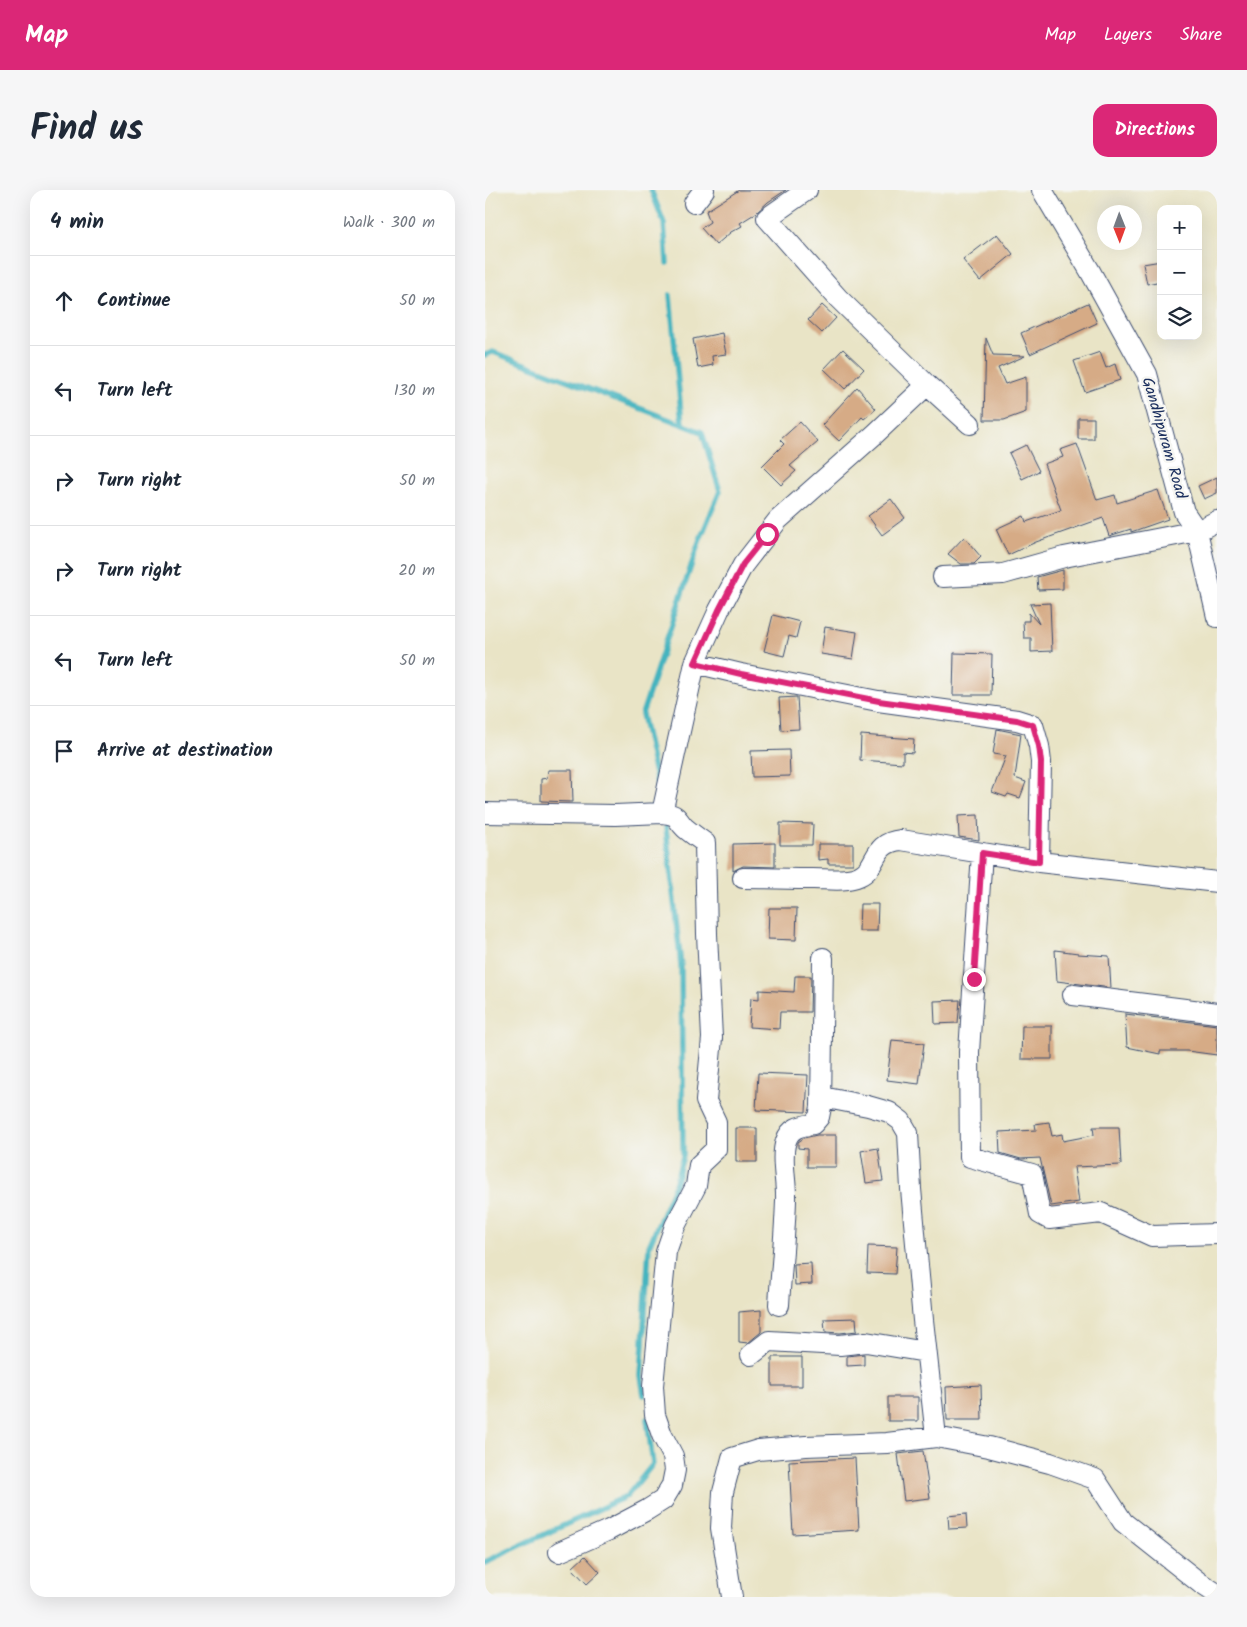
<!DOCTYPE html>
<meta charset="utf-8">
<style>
:root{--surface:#fff;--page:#f6f6f7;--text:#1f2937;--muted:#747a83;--line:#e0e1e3;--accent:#db2777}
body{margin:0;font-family:Kalam,sans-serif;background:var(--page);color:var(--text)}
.controls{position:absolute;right:15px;top:15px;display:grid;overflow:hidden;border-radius:10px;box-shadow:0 5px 20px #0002}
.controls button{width:45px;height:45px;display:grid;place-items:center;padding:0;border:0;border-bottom:1px solid var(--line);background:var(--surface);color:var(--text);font:25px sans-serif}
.compass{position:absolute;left:612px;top:15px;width:45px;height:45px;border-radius:50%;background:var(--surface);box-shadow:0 5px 20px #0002;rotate:179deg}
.stop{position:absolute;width:15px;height:15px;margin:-11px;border:4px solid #db2777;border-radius:50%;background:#fff}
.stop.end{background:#db2777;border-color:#fff;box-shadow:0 1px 5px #0008}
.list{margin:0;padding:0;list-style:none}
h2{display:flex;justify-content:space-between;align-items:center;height:65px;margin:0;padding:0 20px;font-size:21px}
h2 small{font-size:16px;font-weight:400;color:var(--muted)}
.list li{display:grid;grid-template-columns:32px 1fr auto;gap:15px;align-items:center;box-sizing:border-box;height:90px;padding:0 20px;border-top:1px solid var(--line)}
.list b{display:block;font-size:19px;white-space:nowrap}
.list em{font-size:16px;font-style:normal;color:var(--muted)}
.icon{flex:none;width:28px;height:28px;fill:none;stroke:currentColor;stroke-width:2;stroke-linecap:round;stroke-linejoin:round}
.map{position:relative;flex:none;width:732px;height:1407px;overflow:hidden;border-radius:15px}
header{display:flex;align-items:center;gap:30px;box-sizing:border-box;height:70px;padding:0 25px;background:var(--accent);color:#fff}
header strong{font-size:24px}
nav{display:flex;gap:28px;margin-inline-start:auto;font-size:18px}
.intro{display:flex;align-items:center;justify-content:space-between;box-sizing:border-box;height:120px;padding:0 30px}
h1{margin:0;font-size:35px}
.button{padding:12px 22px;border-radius:15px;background:var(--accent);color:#fff;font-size:18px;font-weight:700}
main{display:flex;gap:30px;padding:0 30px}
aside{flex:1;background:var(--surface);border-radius:15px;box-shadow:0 5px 20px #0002}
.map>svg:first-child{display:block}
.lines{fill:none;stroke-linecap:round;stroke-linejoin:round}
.stream{stroke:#45b4bf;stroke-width:5.5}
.building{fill:#d6ab86}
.minor-casing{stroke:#3a4a6e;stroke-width:22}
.minor{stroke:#fff;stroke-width:20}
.route{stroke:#db2777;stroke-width:6}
.labels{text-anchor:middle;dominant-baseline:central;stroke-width:5;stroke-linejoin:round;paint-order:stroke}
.street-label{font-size:16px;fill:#1b2f5e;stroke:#f6f6f2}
</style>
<header>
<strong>Map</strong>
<nav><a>Map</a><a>Layers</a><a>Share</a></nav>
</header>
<div class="intro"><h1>Find us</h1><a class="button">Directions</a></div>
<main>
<aside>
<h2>4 min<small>Walk · 300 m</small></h2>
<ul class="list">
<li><svg class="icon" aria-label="ahead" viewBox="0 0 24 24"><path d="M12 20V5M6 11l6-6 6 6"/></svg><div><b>Continue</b></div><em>50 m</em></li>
<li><svg class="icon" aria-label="left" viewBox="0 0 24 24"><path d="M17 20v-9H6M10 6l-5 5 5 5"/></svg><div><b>Turn left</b></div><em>130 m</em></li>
<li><svg class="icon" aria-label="right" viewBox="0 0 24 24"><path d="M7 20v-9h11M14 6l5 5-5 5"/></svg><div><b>Turn right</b></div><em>50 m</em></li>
<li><svg class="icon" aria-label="right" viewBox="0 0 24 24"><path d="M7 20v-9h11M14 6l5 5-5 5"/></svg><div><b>Turn right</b></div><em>20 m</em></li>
<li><svg class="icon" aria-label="left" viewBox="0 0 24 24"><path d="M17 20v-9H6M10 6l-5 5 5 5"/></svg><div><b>Turn left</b></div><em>50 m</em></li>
<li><svg class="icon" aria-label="arrive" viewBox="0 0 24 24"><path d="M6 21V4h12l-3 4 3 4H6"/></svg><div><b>Arrive at destination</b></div></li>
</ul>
</aside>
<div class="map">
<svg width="732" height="1407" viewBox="0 0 732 1407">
<rect width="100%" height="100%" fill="#f6f6f2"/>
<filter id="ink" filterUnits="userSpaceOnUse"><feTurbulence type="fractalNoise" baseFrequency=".02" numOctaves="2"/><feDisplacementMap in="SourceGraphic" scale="10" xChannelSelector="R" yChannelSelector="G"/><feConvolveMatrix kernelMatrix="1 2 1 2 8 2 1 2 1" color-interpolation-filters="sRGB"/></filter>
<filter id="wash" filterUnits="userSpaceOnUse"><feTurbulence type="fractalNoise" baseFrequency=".0096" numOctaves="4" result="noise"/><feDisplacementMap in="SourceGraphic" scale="20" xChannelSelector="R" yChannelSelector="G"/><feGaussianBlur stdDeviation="1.12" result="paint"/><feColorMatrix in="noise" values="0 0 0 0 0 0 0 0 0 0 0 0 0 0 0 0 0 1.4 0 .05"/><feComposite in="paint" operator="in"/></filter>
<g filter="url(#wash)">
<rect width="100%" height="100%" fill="#e9e4c6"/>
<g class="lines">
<!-- stream -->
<path class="stream" d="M 166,0 L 179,33 L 182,73
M 185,105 L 197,234
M 0,165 L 8,162 L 217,242 L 235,301 L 214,352 L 157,524 L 174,603
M 159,1205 L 156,1186 L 164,1056 L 190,995 L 198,966 L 196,776 L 181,638
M 0,1372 L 142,1306 L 168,1274 L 162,1229"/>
</g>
<g id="blocks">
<!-- building -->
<path class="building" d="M 254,0 L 301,0 L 283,12 L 271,23 L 255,33 L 257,36 L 246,42 L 231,55 L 216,38 L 225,32 L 221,21 Z
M 512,44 L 528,64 L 495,91 L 478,70 Z
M 676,71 L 676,91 L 662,94 L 658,74 Z
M 603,113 L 612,133 L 545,164 L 536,143 Z
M 337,115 L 351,128 L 337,143 L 323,130 Z
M 237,143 L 241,164 L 227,166 L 228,175 L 213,178 L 208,149 Z
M 501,148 L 508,165 L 540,166 L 513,178 L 520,194 L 541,187 L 541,222 L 519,230 L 499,230 Z
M 358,159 L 379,179 L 360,199 L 339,179 Z
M 615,162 L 621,178 L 630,174 L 635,190 L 600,202 L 589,171 Z
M 372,197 L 391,219 L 379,229 L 377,227 L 354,251 L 337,235 Z
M 593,228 L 609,228 L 609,249 L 593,249 Z
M 315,232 L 333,252 L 305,276 L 311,281 L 296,295 L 277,276 L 299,254 L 295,250 Z
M 592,254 L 612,310 L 630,305 L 632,313 L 673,300 L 683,329 L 646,342 L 646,339 L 624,346 L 618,328 L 551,352 L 523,365 L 511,339 L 539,326 L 541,332 L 576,320 L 559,274 L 578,267 L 575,260 Z
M 541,255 L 554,281 L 537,289 L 524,263 Z
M 732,287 L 732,303 L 719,309 L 713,296 Z
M 406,309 L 420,328 L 397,345 L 383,326 Z
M 479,347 L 496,367 L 489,374 L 476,374 L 463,364 Z
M 578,380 L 578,399 L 553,400 L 552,387 Z
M 565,413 L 567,461 L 546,462 L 546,448 L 539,448 L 538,431 L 544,431 L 544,423 L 554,434 L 545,414 Z
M 288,425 L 315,432 L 311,448 L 304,446 L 299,466 L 279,461 Z
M 340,437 L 372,442 L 368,469 L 336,464 Z
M 469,463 L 507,464 L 506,505 L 468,505 Z
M 312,507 L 314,539 L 296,540 L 294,508 Z
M 512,539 L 536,544 L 530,588 L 541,592 L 535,608 L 523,604 L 521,607 L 507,602 L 521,566 L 508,564 Z
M 376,545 L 429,549 L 428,563 L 418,562 L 418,573 L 375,570 Z
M 304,560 L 305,586 L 267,587 L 266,561 Z
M 63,580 L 87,580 L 88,612 L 56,611 L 56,589 L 62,588 Z
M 493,625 L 494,650 L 474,647 L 473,626 Z
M 295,633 L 328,634 L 327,655 L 295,655 Z
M 290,653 L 290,677 L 258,676 L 248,681 L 248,654 Z
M 333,654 L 368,654 L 368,674 L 343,674 L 343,669 L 333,670 Z
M 375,714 L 393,714 L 392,741 L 374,741 Z
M 284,718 L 312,718 L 311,750 L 283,749 Z
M 570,760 L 593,763 L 593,764 L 624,766 L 626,798 L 572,791 Z
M 310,786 L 326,786 L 325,822 L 295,822 L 294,839 L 264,837 L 266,808 L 274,809 L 274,800 L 309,802 Z
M 475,810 L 473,833 L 450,834 L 449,811 Z
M 640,824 L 732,835 L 732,865 L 702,861 L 675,861 L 675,864 L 642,857 Z
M 537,836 L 567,836 L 567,869 L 536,869 Z
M 407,850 L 439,853 L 434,894 L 402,890 Z
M 273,883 L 323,885 L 321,922 L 271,920 Z
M 564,932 L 567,946 L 577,944 L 578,951 L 609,945 L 608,937 L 634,937 L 636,975 L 589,977 L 594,1012 L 566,1016 L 555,968 L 536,969 L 515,963 L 514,942 L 551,940 L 550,934 Z
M 251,938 L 272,938 L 272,972 L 251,972 Z
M 332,945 L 351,945 L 351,977 L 322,977 L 322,959 L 313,958 L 313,952 L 319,948 Z
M 393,958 L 398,991 L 381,993 L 376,961 Z
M 383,1056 L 412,1057 L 410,1084 L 382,1083 Z
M 326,1073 L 327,1094 L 310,1095 L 309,1074 Z
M 276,1120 L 276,1142 L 263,1153 L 254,1152 L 254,1122 Z
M 371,1128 L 372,1141 L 355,1143 L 340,1142 L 339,1129 Z
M 379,1164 L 379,1175 L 362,1176 L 362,1166 Z
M 287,1167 L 317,1167 L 317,1196 L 287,1196 Z
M 496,1195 L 497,1230 L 462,1230 L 461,1197 Z
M 403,1207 L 433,1207 L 433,1231 L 403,1231 Z
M 438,1261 L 445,1308 L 419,1311 L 413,1264 Z
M 370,1268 L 374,1340 L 308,1344 L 304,1271 Z
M 481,1324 L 482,1338 L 464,1339 L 463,1326 Z
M 100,1366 L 115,1382 L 102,1394 L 87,1378 Z"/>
</g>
</g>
<g filter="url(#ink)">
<use href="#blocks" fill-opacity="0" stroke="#3a4a6e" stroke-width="1"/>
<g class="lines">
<!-- minor casing -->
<g class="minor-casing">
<path id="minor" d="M 322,0 L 282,28 L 353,108 L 442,195 L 485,234
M 557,0 L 605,81 L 662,184 L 699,322 L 712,341 L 732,427
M 209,13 L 219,0
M 458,387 L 518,384 L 579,367 L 712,341 L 732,331
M 210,473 L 234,420 L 258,375 L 293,330 L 389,245 L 442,195
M 0,623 L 130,625 L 177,623 L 210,473 L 256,484 L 393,511 L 532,530 L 548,535 L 554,556 L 556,572 L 554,672 L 732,692
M 497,663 L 484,862 L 485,967 L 547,984 L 555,1024 L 564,1029 L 616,1023 L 667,1046 L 732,1044
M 258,688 C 281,688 304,689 328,689 C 342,689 361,692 374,686 C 394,677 386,653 416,650 L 554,672
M 588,805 L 732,823
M 337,907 L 383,916 L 404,922 L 416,931 L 423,943 L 426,999 L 438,1130 L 451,1247
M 294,1115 C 296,1080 300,1045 301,1010 C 302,992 295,968 301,951 C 305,938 315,936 328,934 L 334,927 L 336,917 L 338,768
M 266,1165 L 284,1151 L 355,1155 L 381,1152 L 441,1162
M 74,1362 L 124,1340 L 162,1320 L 178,1310 L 187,1295 L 190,1280 L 188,1266 L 177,1245 L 170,1225 L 168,1196 L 181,1062 L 190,1036 L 211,996 L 214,975 L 231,959 L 231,932 L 221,911 L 227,848 L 222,744 L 220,653 C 213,648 206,643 200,638 C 190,628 195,625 177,623
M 247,1407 L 236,1338 L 238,1302 L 247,1268 L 273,1260 L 321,1256 L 402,1253 L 451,1247 L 504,1257 L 565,1273 L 610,1289 L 638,1332 L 715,1393 L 732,1404"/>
</g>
<!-- minor -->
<use href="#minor" class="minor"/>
</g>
</g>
<g class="lines" filter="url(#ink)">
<!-- route -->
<path class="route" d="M 282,344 L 258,374 L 234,420 L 210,473 L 256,484 L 394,511 L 532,530 L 548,535 L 554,556 L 556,572 L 554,672 L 497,663 L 489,789"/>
</g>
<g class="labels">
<!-- street labels -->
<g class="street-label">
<text transform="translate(679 248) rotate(74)">Gandhipuram Road</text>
</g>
</g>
</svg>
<div class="controls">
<button>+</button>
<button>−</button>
<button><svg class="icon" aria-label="layers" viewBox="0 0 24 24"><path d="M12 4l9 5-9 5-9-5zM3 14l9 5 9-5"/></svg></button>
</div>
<svg class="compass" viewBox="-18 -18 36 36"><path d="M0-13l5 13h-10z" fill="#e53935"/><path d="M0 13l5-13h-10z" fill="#747a83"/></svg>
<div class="stop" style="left:282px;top:344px"></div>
<div class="stop end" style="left:489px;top:789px"></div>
</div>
</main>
